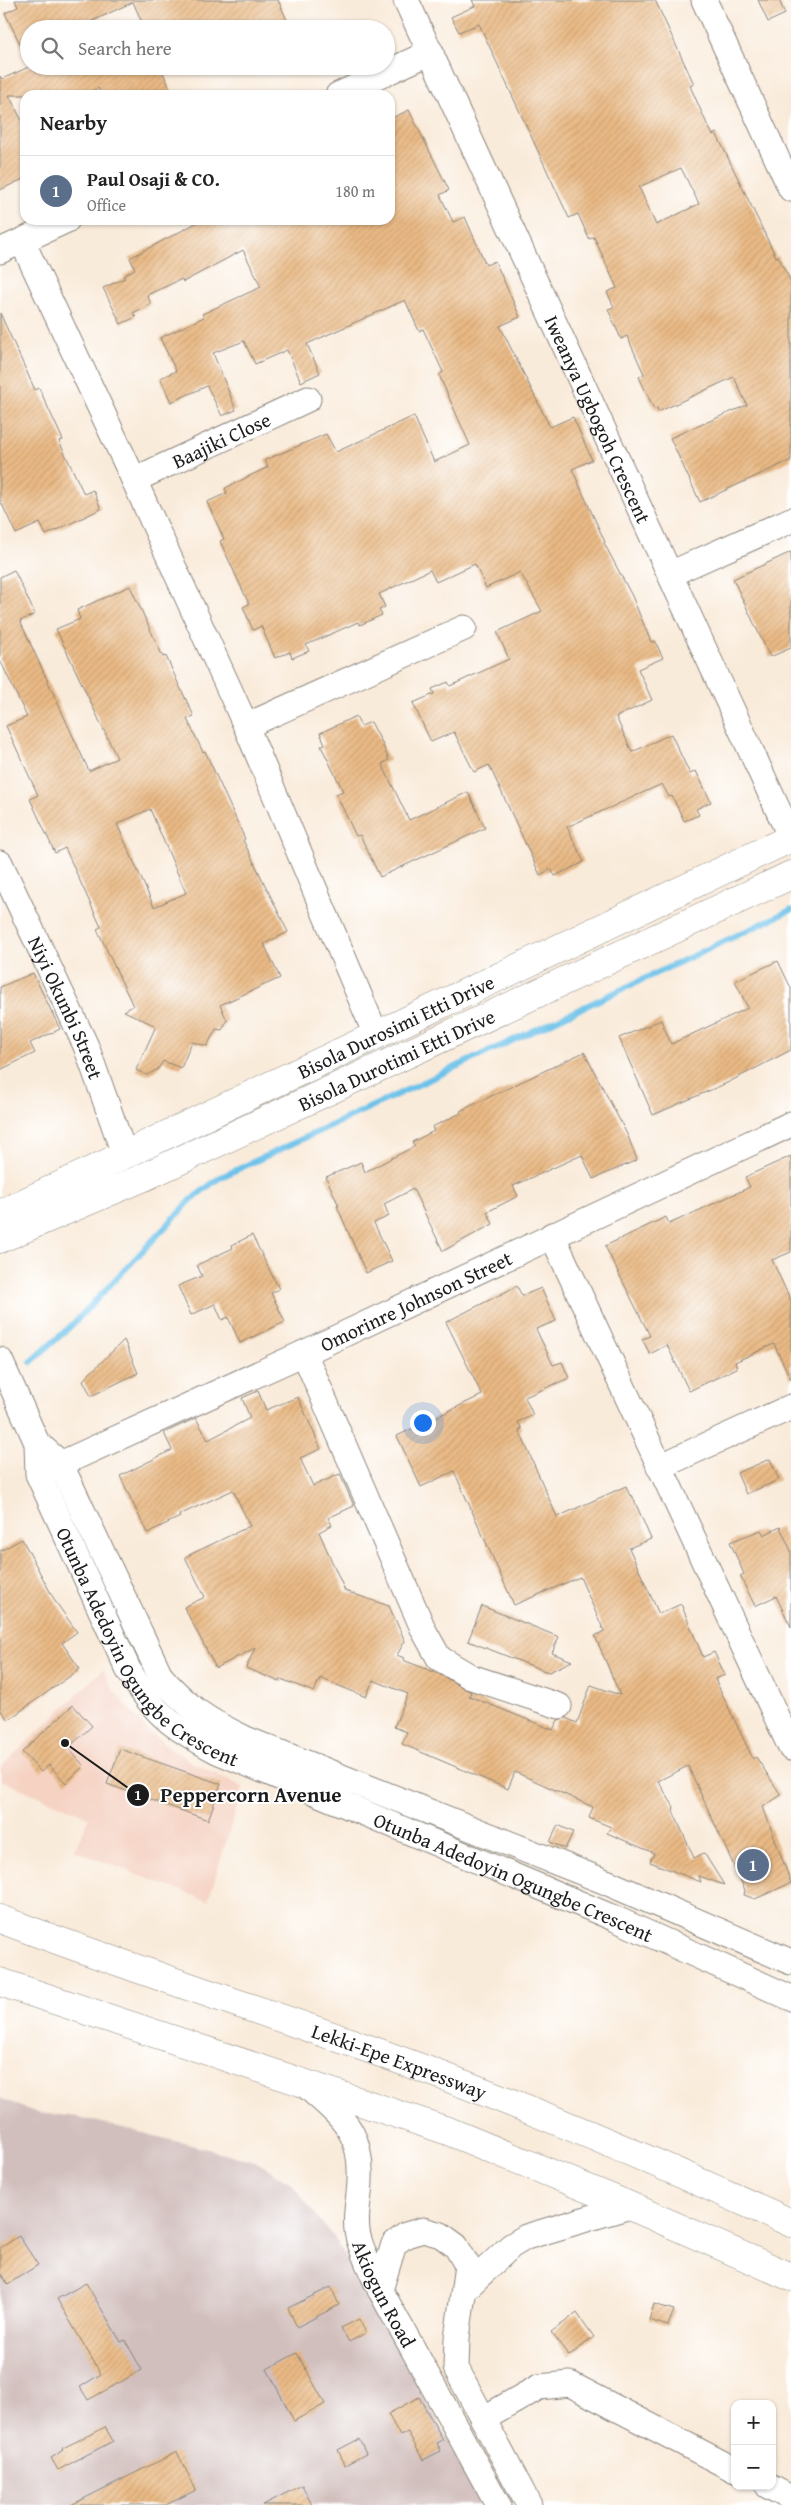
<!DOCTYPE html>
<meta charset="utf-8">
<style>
:root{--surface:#fff;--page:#f6f6f6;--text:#222;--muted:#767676;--line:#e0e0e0;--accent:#1a73e8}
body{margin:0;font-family:"Gentium Book Plus",serif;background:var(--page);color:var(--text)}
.controls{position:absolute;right:15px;bottom:15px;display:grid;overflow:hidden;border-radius:10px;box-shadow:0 1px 4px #0004}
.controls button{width:45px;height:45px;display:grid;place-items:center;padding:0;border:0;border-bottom:1px solid var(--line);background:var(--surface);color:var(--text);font:25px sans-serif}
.you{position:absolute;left:422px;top:1422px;width:18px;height:18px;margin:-12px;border:4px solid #fff;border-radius:50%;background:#1a73e8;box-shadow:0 0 0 8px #1a73e833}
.badge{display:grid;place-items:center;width:32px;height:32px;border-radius:50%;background:var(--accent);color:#fff;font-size:16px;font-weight:700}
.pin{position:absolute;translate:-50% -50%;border:2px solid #fff;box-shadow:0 1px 5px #0006}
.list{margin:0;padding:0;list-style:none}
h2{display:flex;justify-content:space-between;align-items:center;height:65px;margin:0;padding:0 20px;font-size:21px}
h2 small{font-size:16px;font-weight:400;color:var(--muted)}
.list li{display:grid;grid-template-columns:32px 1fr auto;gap:15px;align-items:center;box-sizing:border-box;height:70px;padding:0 20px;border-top:1px solid var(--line)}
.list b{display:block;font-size:19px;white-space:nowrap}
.list p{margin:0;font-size:16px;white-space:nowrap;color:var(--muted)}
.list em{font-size:16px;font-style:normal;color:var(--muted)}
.icon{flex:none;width:28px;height:28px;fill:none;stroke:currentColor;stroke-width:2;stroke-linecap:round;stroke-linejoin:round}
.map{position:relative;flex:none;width:791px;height:2505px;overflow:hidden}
.search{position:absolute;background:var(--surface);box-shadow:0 1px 4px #0004;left:20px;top:20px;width:375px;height:55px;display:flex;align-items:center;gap:12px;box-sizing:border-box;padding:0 18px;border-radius:28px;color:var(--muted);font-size:19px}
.panel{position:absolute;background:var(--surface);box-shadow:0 1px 4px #0004;left:20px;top:90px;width:375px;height:135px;border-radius:15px}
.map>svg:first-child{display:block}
.built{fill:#f5d2c2}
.industrial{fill:#d1bfbd}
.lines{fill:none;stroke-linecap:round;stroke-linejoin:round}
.stream{stroke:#6dc2ea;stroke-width:6}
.building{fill:url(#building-hatch);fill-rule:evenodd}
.minor-casing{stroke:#8a847b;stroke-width:27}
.major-casing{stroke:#8a847b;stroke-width:29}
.highway-casing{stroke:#8a847b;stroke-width:29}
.minor{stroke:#fff;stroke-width:25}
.major{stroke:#fff;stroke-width:28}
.highway{stroke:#fff;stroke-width:28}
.labels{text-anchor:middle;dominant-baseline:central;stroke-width:4;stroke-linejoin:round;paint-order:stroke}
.street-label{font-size:20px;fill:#1c1c1c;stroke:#fff}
.leader{fill:none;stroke:#1c1c1c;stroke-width:2}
.callout-dot{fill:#1c1c1c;stroke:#fff;stroke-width:2}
.mark-label{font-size:15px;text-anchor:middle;font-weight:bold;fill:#fff}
.callout-label{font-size:21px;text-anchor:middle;font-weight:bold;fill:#1c1c1c;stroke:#fff;stroke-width:4;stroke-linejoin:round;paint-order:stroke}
</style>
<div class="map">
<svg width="791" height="2505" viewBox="0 0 791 2505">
<defs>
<pattern id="building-hatch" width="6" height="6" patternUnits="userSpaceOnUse" patternTransform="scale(1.25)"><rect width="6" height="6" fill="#eaba85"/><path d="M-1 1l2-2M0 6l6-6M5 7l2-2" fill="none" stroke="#c89f72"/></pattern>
</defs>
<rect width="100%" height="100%" fill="#fff"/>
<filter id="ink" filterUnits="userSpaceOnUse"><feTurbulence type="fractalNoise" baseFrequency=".02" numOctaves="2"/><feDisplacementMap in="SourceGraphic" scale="10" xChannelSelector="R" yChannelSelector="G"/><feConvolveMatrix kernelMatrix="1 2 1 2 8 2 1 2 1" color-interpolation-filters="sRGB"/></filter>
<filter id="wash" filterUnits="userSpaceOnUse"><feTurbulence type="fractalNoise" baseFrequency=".0096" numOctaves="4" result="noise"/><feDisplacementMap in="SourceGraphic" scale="20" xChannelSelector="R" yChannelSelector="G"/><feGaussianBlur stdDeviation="1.12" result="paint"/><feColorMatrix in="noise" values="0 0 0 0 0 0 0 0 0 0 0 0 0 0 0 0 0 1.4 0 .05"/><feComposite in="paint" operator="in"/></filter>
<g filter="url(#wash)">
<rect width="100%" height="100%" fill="#f9ebda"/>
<!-- built -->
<path class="built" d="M 103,1670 L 114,1691 L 144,1727 L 167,1746 L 195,1764 L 243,1787 L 208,1901 L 75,1851 L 89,1817 L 0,1780 L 0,1768 Z"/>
<!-- industrial -->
<path class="industrial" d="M 0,2098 L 37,2113 L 79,2117 L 255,2161 L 291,2183 L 337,2242 L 485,2505 L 0,2505 Z"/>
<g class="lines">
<!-- stream -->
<path class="stream" d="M 31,1362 L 73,1324 L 192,1199 L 219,1178 L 791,910"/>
</g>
<g id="blocks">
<!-- building -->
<path class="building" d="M 15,0 L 278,0 L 291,29 L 145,29 L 133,2 L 75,29 L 29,29 L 29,62 L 5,13 L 18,7 Z
M 472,0 L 655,0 L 694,84 L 690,86 L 707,124 L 713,135 L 716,133 L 776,257 L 778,256 L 791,282 L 791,460 L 700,502 L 670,438 L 747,405 L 734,377 L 658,412 L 657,408 L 654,409 L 639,377 L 644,374 L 627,336 L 621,339 L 608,309 L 614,307 L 607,292 L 617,288 L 594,237 L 589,239 L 578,214 L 569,218 L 479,24 L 459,32 L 451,17 L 475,6 ZM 681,168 L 699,204 L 656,225 L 639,187 Z
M 758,0 L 779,0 L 785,14 L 768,22 Z
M 31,66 L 160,66 L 173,95 L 101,95 L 98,88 L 85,95 L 9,95 L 25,127 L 25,178 L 0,190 L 0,76 L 2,79 Z
M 409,110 L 449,190 L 440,195 L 453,222 L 465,217 L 486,265 L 495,261 L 520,317 L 500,326 L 550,427 L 573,417 L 592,460 L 572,469 L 605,542 L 604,543 L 632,596 L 651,642 L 655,641 L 663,658 L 638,669 L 652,700 L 616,717 L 632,752 L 671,734 L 690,774 L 696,771 L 711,802 L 696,809 L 699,815 L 684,821 L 672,796 L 669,797 L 662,784 L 567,827 L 584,862 L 555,876 L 551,869 L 540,875 L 489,765 L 474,772 L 454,732 L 431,742 L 413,703 L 434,694 L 432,689 L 448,682 L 450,686 L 509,659 L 497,632 L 542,611 L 520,572 L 486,588 L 475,564 L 436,582 L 430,570 L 379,594 L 385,607 L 379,610 L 382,615 L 360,625 L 358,622 L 306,645 L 309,651 L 292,658 L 290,652 L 275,658 L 261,626 L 253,630 L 243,607 L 249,604 L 220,541 L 224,539 L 207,502 L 227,493 L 225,488 L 268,467 L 265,460 L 326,434 L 336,452 L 414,416 L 434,462 L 470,445 L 439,375 L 443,372 L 423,329 L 419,331 L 405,300 L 307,344 L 320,373 L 301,382 L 287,350 L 255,364 L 244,341 L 213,353 L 236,410 L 222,416 L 207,386 L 171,402 L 160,378 L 176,371 L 160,338 L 204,317 L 202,314 L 261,287 L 243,250 L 183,282 L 182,279 L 147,295 L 151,304 L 133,313 L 136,317 L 121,324 L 103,288 L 125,278 L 123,276 L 135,269 L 130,258 L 202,220 L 390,220 L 390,119 Z
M 0,313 L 35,390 L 39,388 L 63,440 L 59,441 L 84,494 L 93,490 L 101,509 L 46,535 L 40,523 L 16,534 L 0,500 Z
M 791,552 L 791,648 L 770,657 L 733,579 Z
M 14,570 L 35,614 L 20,621 L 89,771 L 117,758 L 56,629 L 80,619 L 77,610 L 130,586 L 163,657 L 166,656 L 178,683 L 194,716 L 187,719 L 203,752 L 205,751 L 245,839 L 243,840 L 288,932 L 264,944 L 280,978 L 220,1005 L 227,1020 L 222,1030 L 216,1029 L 207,1046 L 192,1042 L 181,1068 L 163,1061 L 158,1069 L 147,1075 L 136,1070 L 156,1026 L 124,1011 L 133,1006 L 97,929 L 101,927 L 65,848 L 55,853 L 30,799 L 38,795 L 6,726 L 27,717 L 0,660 L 0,577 ZM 150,809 L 186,893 L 154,907 L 117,824 Z
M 356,716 L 361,726 L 371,722 L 381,741 L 389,760 L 382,764 L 409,820 L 468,792 L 485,828 L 380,877 L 360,835 L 356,836 L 336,794 L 343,791 L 321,746 L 325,744 L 320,733 Z
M 778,961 L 791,988 L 791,1050 L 727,1083 L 653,1115 L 619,1038 L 661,1020 L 671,1044 L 748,1008 L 735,981 Z
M 33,973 L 60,1029 L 30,1043 L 35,1053 L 0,1070 L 0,987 Z
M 584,1052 L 628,1136 L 637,1160 L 593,1179 L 582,1155 L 513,1186 L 518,1196 L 487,1212 L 493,1224 L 443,1251 L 413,1189 L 384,1204 L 389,1216 L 374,1223 L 392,1261 L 366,1273 L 337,1206 L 339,1206 L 326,1177 L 361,1162 L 365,1172 L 415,1146 L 412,1142 L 434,1131 L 432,1127 L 461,1113 L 460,1111 Z
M 791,1156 L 791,1252 L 772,1260 L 791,1301 L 791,1380 L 774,1344 L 735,1362 L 737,1368 L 689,1391 L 667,1345 L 650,1354 L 642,1339 L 650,1336 L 605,1246 L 666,1217 L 669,1224 L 750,1187 L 745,1177 Z
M 252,1235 L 279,1289 L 271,1293 L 285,1322 L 240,1343 L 228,1317 L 222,1320 L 215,1304 L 191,1315 L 178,1286 L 202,1276 L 197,1265 L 233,1248 L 232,1245 Z
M 517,1286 L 522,1296 L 541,1288 L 556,1321 L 536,1329 L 553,1365 L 562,1362 L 569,1378 L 525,1397 L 533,1415 L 518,1422 L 522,1429 L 519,1430 L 557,1517 L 626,1486 L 630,1496 L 632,1495 L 651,1539 L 629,1548 L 659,1614 L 681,1604 L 703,1657 L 714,1652 L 725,1675 L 715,1679 L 753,1759 L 756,1757 L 781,1795 L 763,1807 L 791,1883 L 755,1899 L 744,1895 L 745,1890 L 688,1766 L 658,1781 L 674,1807 L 673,1811 L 694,1858 L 704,1853 L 724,1885 L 699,1876 L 701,1882 L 650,1862 L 654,1853 L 607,1833 L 611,1827 L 589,1818 L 593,1807 L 515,1772 L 508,1789 L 402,1744 L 407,1732 L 394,1727 L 408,1694 L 373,1680 L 366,1697 L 320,1678 L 314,1692 L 281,1679 L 280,1682 L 246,1668 L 255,1648 L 216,1668 L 184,1607 L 205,1597 L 185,1557 L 250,1526 L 233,1490 L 179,1515 L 180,1517 L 147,1533 L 120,1476 L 172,1450 L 164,1433 L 196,1418 L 208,1440 L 250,1418 L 242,1398 L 258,1391 L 266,1410 L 298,1397 L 321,1449 L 300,1458 L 313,1486 L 340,1474 L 354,1506 L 328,1518 L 332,1525 L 319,1532 L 345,1591 L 389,1606 L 405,1641 L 397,1655 L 404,1658 L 403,1660 L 439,1674 L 471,1692 L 469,1696 L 553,1730 L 558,1720 L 566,1718 L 577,1723 L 591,1685 L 620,1695 L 595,1636 L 604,1631 L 580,1577 L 514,1605 L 454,1471 L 421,1487 L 397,1436 L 482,1395 L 446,1322 Z
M 124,1340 L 138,1373 L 91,1396 L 83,1380 Z
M 770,1459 L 779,1480 L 746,1494 L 737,1473 Z
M 780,1527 L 791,1551 L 791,1627 L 776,1596 L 755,1606 L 740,1576 L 744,1574 L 730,1542 L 761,1530 L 764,1535 Z
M 22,1539 L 55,1601 L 77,1632 L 62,1643 L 80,1669 L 8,1720 L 0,1709 L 0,1551 Z
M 482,1606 L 559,1637 L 552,1653 L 572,1661 L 549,1672 L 545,1671 L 468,1641 Z
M 73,1705 L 92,1726 L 68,1748 L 84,1766 L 66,1783 L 49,1765 L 41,1772 L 22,1752 Z
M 120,1749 L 221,1784 L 208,1820 L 107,1784 Z
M 558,1825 L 573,1832 L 565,1849 L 550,1842 Z
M 19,2236 L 38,2265 L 8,2284 L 0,2273 L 0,2248 Z
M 86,2283 L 121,2342 L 125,2340 L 142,2370 L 88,2400 L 80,2387 L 101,2374 L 57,2299 Z
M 331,2287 L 339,2305 L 297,2327 L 288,2308 Z
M 654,2304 L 674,2310 L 668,2326 L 649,2320 Z
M 577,2313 L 594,2337 L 569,2356 L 551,2332 Z
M 359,2319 L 366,2333 L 349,2342 L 341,2328 Z
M 297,2353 L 325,2404 L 294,2421 L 267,2369 Z
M 419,2397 L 443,2440 L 437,2443 L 441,2451 L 423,2460 L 408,2432 L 400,2436 L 388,2414 Z
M 105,2427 L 113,2441 L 58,2470 L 51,2458 L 64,2450 L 63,2448 Z
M 359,2439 L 366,2454 L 345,2465 L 338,2450 Z
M 177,2452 L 196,2490 L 166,2505 L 71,2505 Z
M 302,2485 L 312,2505 L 263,2505 Z"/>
</g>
</g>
<g filter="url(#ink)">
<use href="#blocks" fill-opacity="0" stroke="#8a847b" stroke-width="1"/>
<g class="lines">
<!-- minor casing -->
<g class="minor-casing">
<g id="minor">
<path id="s1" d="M 406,0 L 791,838"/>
<path d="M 704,0 L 791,189"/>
<path d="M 338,95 L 431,52"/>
<path d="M 22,241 L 134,480 L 246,726 L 376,1035"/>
<path d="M 0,251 L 67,220"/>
<path id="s2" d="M 134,480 L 308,399"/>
<path d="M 670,574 L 791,520"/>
<path d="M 246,726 L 464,628"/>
<path id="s3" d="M 0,863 L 86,1046 L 125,1156"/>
<path d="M 552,1235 L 791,1748"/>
<path d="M 304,1353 L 424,1631 L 439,1658 L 471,1677 L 559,1706"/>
<path id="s4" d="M 0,1360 L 37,1443 L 38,1474 L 128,1669 C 154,1714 172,1727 217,1751 L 616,1919 L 791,1998"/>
<path d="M 37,1443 L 60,1463 L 161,1677 C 189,1709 208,1721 246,1739 L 606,1882 L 791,1962"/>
<path d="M 659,1467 L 791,1407"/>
<path id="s5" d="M 45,1471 L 304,1353 L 791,1124"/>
<path id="s6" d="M 303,2083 C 345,2120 366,2133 359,2194 C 357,2209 354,2227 360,2243 C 373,2281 395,2316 414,2351 C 442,2403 470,2454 498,2505"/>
<path d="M 465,2289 L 511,2246 L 526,2237 L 630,2206"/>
<path d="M 380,2290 L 394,2244 L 406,2235 L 423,2230 L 441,2235 L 456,2246 L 467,2265 L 457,2338 L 456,2368 L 529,2505"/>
<path d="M 483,2419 L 539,2387 L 570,2384 L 735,2470"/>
<path d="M 768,2486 L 791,2498"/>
</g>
</g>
<!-- major casing -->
<g class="major-casing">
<g id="major">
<path id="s7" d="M 0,1214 L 791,838"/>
<path id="s8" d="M 0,1239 L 142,1178 L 791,875"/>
</g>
</g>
<!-- highway casing -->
<g class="highway-casing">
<g id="highway">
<path id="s9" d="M 0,1919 C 165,1982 334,2032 497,2097 C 596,2136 694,2179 791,2223"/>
<path d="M 0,1982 L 448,2131 L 630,2206 L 791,2277"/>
</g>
</g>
<!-- minor -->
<use href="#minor" class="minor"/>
<!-- major -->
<use href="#major" class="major"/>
<!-- highway -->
<use href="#highway" class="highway"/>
</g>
</g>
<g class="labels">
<!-- street labels -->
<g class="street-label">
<text stroke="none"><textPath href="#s1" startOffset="461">Iweanya Ugbogoh Crescent</textPath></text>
<text stroke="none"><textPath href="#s2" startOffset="96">Baajiki Close</textPath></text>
<text stroke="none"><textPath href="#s3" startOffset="159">Niyi Okunbi Street</textPath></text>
<text stroke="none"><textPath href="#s7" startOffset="438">Bisola Durosimi Etti Drive</textPath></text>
<text stroke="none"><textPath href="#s8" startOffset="435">Bisola Durotimi Etti Drive</textPath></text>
<text stroke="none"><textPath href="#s5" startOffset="408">Omorinre Johnson Street</textPath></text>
<text stroke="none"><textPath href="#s4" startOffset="332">Otunba Adedoyin Ogungbe Crescent</textPath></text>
<text stroke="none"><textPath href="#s4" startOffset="782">Otunba Adedoyin Ogungbe Crescent</textPath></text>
<text stroke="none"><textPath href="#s9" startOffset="424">Lekki-Epe Expressway</textPath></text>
<text stroke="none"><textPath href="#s6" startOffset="238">Akiogun Road</textPath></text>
</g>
</g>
<!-- callouts -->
<path class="leader" d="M65 1743L138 1795"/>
<g class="callout-dot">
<circle cx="65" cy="1743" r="5"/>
<circle cx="138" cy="1795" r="12"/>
</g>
<g class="mark-label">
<text x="138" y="1800">1</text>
</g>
<g class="callout-label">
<text x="251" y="1802">Peppercorn Avenue</text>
</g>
</svg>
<div class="controls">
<button>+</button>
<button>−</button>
</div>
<div class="you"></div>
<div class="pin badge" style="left:753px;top:1865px;background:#5c6f8a">1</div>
<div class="search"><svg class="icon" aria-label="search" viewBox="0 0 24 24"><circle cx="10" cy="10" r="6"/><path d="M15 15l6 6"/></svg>Search here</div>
<section class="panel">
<h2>Nearby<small></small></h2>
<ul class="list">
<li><span class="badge" style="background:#5c6f8a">1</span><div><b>Paul Osaji &amp; CO.</b><p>Office</p></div><em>180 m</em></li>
</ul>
</section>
</div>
